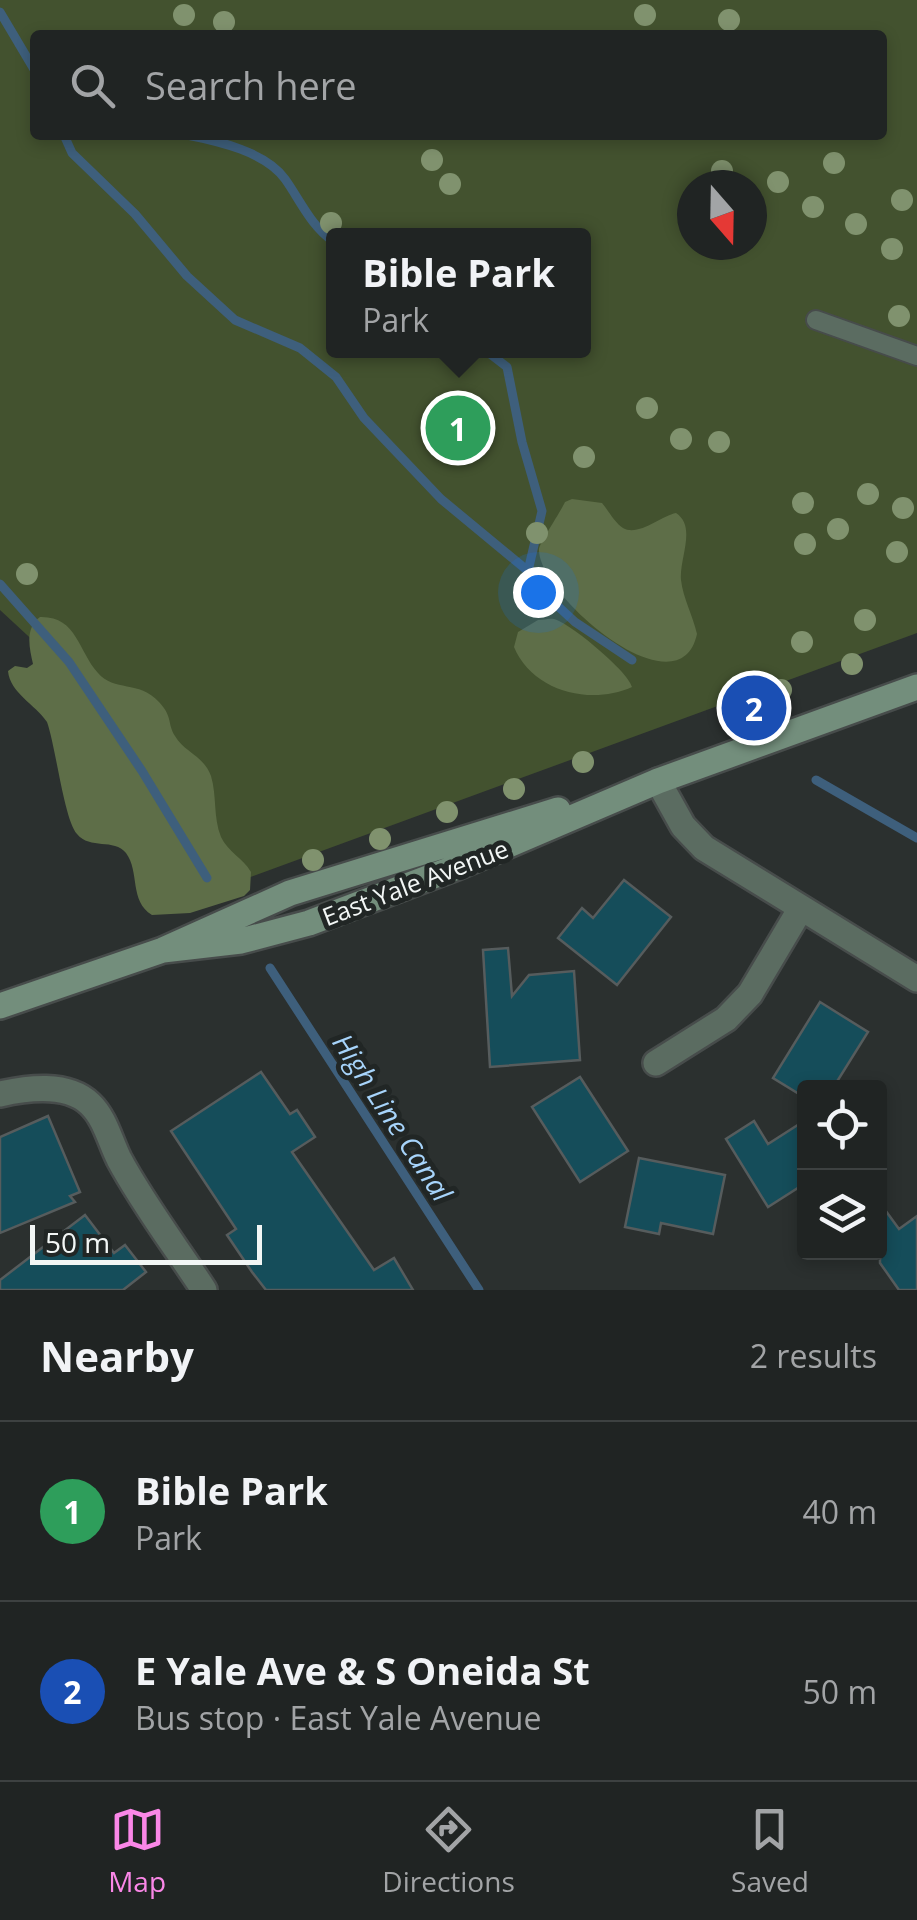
<!DOCTYPE html>
<meta charset="utf-8">
<style>
:root{--surface:#202423;--page:#2d3030;--text:#f1f3f6;--muted:#a2a4a6;--line:#3d4141;--accent:#fa87e7}
body{margin:0;font-family:"Open Sans",sans-serif;background:var(--page);color:var(--text)}
.controls{position:absolute;right:30px;bottom:30px;display:grid;overflow:hidden;border-radius:10px;box-shadow:0 5px 15px #0003}
.controls button{width:90px;height:90px;display:grid;place-items:center;padding:0;border:0;border-bottom:2px solid var(--line);background:var(--surface);color:var(--text);font:50px sans-serif}
.compass{position:absolute;left:677px;top:170px;width:90px;height:90px;border-radius:50%;background:var(--surface);box-shadow:0 5px 15px #0003;rotate:160deg}
.scale{position:absolute;left:30px;bottom:25px;width:232px;box-sizing:border-box;padding-left:10px;border:5px solid #f2f6f5;border-top:0;font-size:28px;line-height:35px;white-space:nowrap;color:#f2f6f5;-webkit-text-stroke:8px #212625;paint-order:stroke}
.you{position:absolute;left:538px;top:592px;width:35px;height:35px;margin:-25px;border:8px solid #fff;border-radius:50%;background:#1a73e8;box-shadow:0 0 0 15px #1a73e833}
.badge{display:grid;place-items:center;width:65px;height:65px;border-radius:50%;background:var(--accent);color:#fff;font-size:32px;font-weight:700}
.pin{position:absolute;translate:-50% -50%;border:5px solid #fff;box-shadow:0 2px 10px #0006}
.popup{position:absolute;left:326px;top:228px;width:265px;height:130px;box-sizing:border-box;display:grid;place-content:center;border-radius:10px;background:var(--surface);filter:drop-shadow(0 2px 8px #0005);font-size:32px;white-space:nowrap;color:var(--muted)}
.popup b{font-size:38px;color:var(--text)}
.popup::after{content:'';position:absolute;left:50%;top:100%;margin-left:-20px;border:20px solid transparent;border-top-color:var(--surface)}
.list{margin:0;padding:0;list-style:none}
h2{display:flex;justify-content:space-between;align-items:center;height:130px;margin:0;padding:0 40px;font-size:42px}
h2 small{font-size:32px;font-weight:400;color:var(--muted)}
.list li{display:grid;grid-template-columns:65px 1fr auto;gap:30px;align-items:center;box-sizing:border-box;height:180px;padding:0 40px;border-top:2px solid var(--line)}
.list b{display:block;font-size:38px;white-space:nowrap}
.list p{margin:0;font-size:32px;white-space:nowrap;color:var(--muted)}
.list em{font-size:32px;font-style:normal;color:var(--muted)}
.icon{flex:none;width:55px;height:55px;fill:none;stroke:currentColor;stroke-width:2;stroke-linecap:round;stroke-linejoin:round}
.map{position:relative;flex:none;width:917px;height:1290px;overflow:hidden}
.search{position:absolute;background:var(--surface);box-shadow:0 5px 15px #0003;left:30px;right:30px;top:30px;height:110px;display:flex;align-items:center;gap:25px;box-sizing:border-box;padding:0 35px;border-radius:10px;color:var(--muted);font-size:38px}
.sheet{height:490px;background:var(--surface)}
nav{display:flex;justify-content:space-around;align-items:center;box-sizing:border-box;height:140px;border-top:2px solid var(--line);background:var(--surface);font-size:28px;color:var(--muted)}
nav a{display:grid;justify-items:center;gap:5px}
nav .on{color:var(--accent)}
.map>svg:first-child{display:block}
.green{fill:#43522f;fill-rule:evenodd}
.forest{fill:#5e6e48}
.lines{fill:none;stroke-linecap:round;stroke-linejoin:round}
.stream{stroke:#3e5f7c;stroke-width:9}
.building{fill:#154d5a;stroke:#565c5d;stroke-width:2.5}
.service-casing{stroke:#474c4b;stroke-width:22}
.minor-casing{stroke:#474c4b;stroke-width:30}
.secondary-casing{stroke:#474c4b;stroke-width:30}
.service{stroke:#5b6c61;stroke-width:18}
.minor{stroke:#5b6c61;stroke-width:25}
.secondary{stroke:#738e7c;stroke-width:25}
.tree{fill:#80926e}
.labels{text-anchor:middle;dominant-baseline:central;stroke-width:10;stroke-linejoin:round;paint-order:stroke}
.street-label{font-size:25px;fill:#f2f6f5;stroke:#212625}
.water-label{font-size:28px;font-style:italic;fill:#a7d4fb;stroke:#212625}
</style>
<div class="map">
<svg width="917" height="1290" viewBox="0 0 917 1290">
<rect width="100%" height="100%" fill="#2b302f"/>
<!-- green -->
<path class="green" d="M 0,0 L 917,0 L 917,633 L 188,900 L 40,647 L 0,610 ZM 35,35 L 882,35 L 882,135 L 35,135 ZM 692,185 L 752,185 L 752,245 L 692,245 ZM 333,235 L 583,235 L 583,350 L 333,350 Z"/>
<!-- forest -->
<path class="forest" d="M 572,499 L 602,503 C 608,510 615,523 623,528 C 638,537 661,516 676,513 C 697,527 679,558 681,580 C 683,598 693,616 697,634 C 679,716 537,594 539,549 C 540,542 560,513 565,502 Z
M 40,617 C 77,616 78,651 98,673 C 114,692 139,680 159,702 C 173,717 167,723 175,736 C 184,752 204,756 211,776 C 217,796 213,817 221,837 C 228,852 243,858 251,872 L 250,890 L 244,896 L 190,913 L 152,915 C 129,901 140,872 126,853 C 114,838 90,850 77,834 C 64,819 56,748 47,722 C 35,704 10,693 8,671 L 15,666 L 27,668 L 33,664 C 29,647 25,628 40,617 Z
M 538,620 C 543,620 549,618 554,619 C 570,623 629,672 632,687 C 590,706 532,691 514,647 L 518,632 Z"/>
<g class="lines">
<!-- stream -->
<path class="stream" d="M 0,12 L 35,71
M 64,135 L 72,153 L 135,214 L 187,276 L 235,320 L 300,348 L 336,377 L 364,418 L 441,499 L 528,571 L 549,598 L 575,622 L 632,660
M 187,135 C 218,141 266,152 285,179 C 300,200 311,226 333,241
M 485,350 L 507,367 L 522,442 L 542,511 L 528,571
M 0,584 L 69,662 L 142,771 L 207,878
M 816,780 L 917,838
M 270,968 L 479,1290"/>
</g>
<!-- building -->
<path class="building" d="M 624,880 L 671,917 L 617,985 L 558,938 L 582,908 L 593,918 Z
M 508,948 L 512,996 L 529,975 L 574,971 L 580,1060 L 490,1067 L 483,950 Z
M 820,1002 L 868,1032 L 833,1088 L 804,1088 L 804,1097 L 773,1078 Z
M 261,1072 L 290,1114 L 297,1110 L 315,1137 L 292,1152 L 374,1270 L 394,1258 L 413,1290 L 266,1290 L 252,1272 L 227,1235 L 236,1229 L 171,1131 Z
M 580,1077 L 628,1151 L 580,1182 L 532,1107 Z
M 48,1116 L 80,1192 L 70,1196 L 75,1202 L 0,1233 L 0,1137 Z
M 754,1121 L 768,1144 L 804,1121 L 804,1184 L 768,1207 L 726,1139 Z
M 639,1158 L 725,1175 L 713,1234 L 661,1223 L 659,1234 L 625,1227 Z
M 880,1203 L 899,1229 L 917,1216 L 917,1290 L 899,1290 L 880,1263 Z
M 85,1215 L 114,1253 L 125,1245 L 146,1272 L 123,1290 L 0,1290 L 0,1280 Z"/>
<g class="lines">
<!-- service casing -->
<g class="service-casing">
<path id="service" d="M 816,320 L 917,356"/>
</g>
<!-- minor casing -->
<g class="minor-casing">
<path id="minor" d="M 658,781 L 683,826 L 704,848 L 917,979
M 656,1063 L 726,1019 L 750,994 L 801,908
M 0,1094 C 27,1088 67,1082 90,1104 C 105,1118 110,1141 119,1159 C 143,1204 176,1247 204,1290"/>
</g>
<!-- secondary casing -->
<g class="secondary-casing">
<path id="secondary" d="M 163,950 L 241,941 L 309,923 L 457,867 L 658,781 L 917,687
M 0,1006 L 163,950 L 290,893 L 558,810"/>
</g>
<!-- service -->
<use href="#service" class="service"/>
<!-- minor -->
<use href="#minor" class="minor"/>
<!-- secondary -->
<use href="#secondary" class="secondary"/>
</g>
<!-- trees -->
<g class="tree">
<circle cx="184" cy="15" r="11"/>
<circle cx="645" cy="15" r="11"/>
<circle cx="729" cy="20" r="11"/>
<circle cx="224" cy="22" r="11"/>
<circle cx="432" cy="160" r="11"/>
<circle cx="834" cy="163" r="11"/>
<circle cx="722" cy="171" r="11"/>
<circle cx="778" cy="182" r="11"/>
<circle cx="450" cy="184" r="11"/>
<circle cx="902" cy="200" r="11"/>
<circle cx="813" cy="207" r="11"/>
<circle cx="331" cy="223" r="11"/>
<circle cx="856" cy="224" r="11"/>
<circle cx="892" cy="249" r="11"/>
<circle cx="899" cy="316" r="11"/>
<circle cx="647" cy="408" r="11"/>
<circle cx="681" cy="439" r="11"/>
<circle cx="719" cy="442" r="11"/>
<circle cx="584" cy="457" r="11"/>
<circle cx="868" cy="494" r="11"/>
<circle cx="803" cy="503" r="11"/>
<circle cx="903" cy="508" r="11"/>
<circle cx="838" cy="529" r="11"/>
<circle cx="537" cy="533" r="11"/>
<circle cx="805" cy="544" r="11"/>
<circle cx="897" cy="552" r="11"/>
<circle cx="27" cy="574" r="11"/>
<circle cx="865" cy="620" r="11"/>
<circle cx="802" cy="642" r="11"/>
<circle cx="852" cy="664" r="11"/>
<circle cx="781" cy="690" r="11"/>
<circle cx="583" cy="762" r="11"/>
<circle cx="514" cy="789" r="11"/>
<circle cx="447" cy="812" r="11"/>
<circle cx="380" cy="839" r="11"/>
<circle cx="313" cy="860" r="11"/>
</g>
<g class="labels">
<!-- street labels -->
<g class="street-label">
<text transform="translate(415 882) rotate(-21)">East Yale Avenue</text>
</g>
<!-- water labels -->
<g class="water-label">
<text transform="translate(393 1117) rotate(57)">High Line Canal</text>
</g>
</g>
</svg>
<div class="controls">
<button><svg class="icon" aria-label="locate" viewBox="0 0 24 24"><circle cx="12" cy="12" r="6"/><path d="M12 2v4M12 18v4M2 12h4M18 12h4"/></svg></button>
<button><svg class="icon" aria-label="layers" viewBox="0 0 24 24"><path d="M12 4l9 5-9 5-9-5zM3 14l9 5 9-5"/></svg></button>
</div>
<svg class="compass" viewBox="-18 -18 36 36"><path d="M0-13l5 13h-10z" fill="#e53935"/><path d="M0 13l5-13h-10z" fill="#a2a4a6"/></svg>
<div class="scale">50 m</div>
<div class="you"></div>
<div class="pin badge" style="left:458px;top:428px;background:#2e9e5b">1</div>
<div class="popup"><b>Bible Park</b>Park</div>
<div class="pin badge" style="left:754px;top:708px;background:#1a4fb4">2</div>
<div class="search"><svg class="icon" aria-label="search" viewBox="0 0 24 24"><circle cx="10" cy="10" r="6"/><path d="M15 15l6 6"/></svg>Search here</div>
</div>
<section class="sheet">
<h2>Nearby<small>2 results</small></h2>
<ul class="list">
<li><span class="badge" style="background:#2e9e5b">1</span><div><b>Bible Park</b><p>Park</p></div><em>40 m</em></li>
<li><span class="badge" style="background:#1a4fb4">2</span><div><b>E Yale Ave &amp; S Oneida St</b><p>Bus stop · East Yale Avenue</p></div><em>50 m</em></li>
</ul>
</section>
<nav>
<a class="on"><svg class="icon" aria-label="map" viewBox="0 0 24 24"><path d="M3 6l6-2 6 2 6-2v14l-6 2-6-2-6 2zM9 4v14M15 6v14"/></svg>Map</a>
<a><svg class="icon" aria-label="directions" viewBox="0 0 24 24"><path d="M12 3l9 9-9 9-9-9zM9 14v-3h6M13 9l2 2-2 2"/></svg>Directions</a>
<a><svg class="icon" aria-label="saved" viewBox="0 0 24 24"><path d="M7 4h10v16l-5-4-5 4z"/></svg>Saved</a>
</nav>
